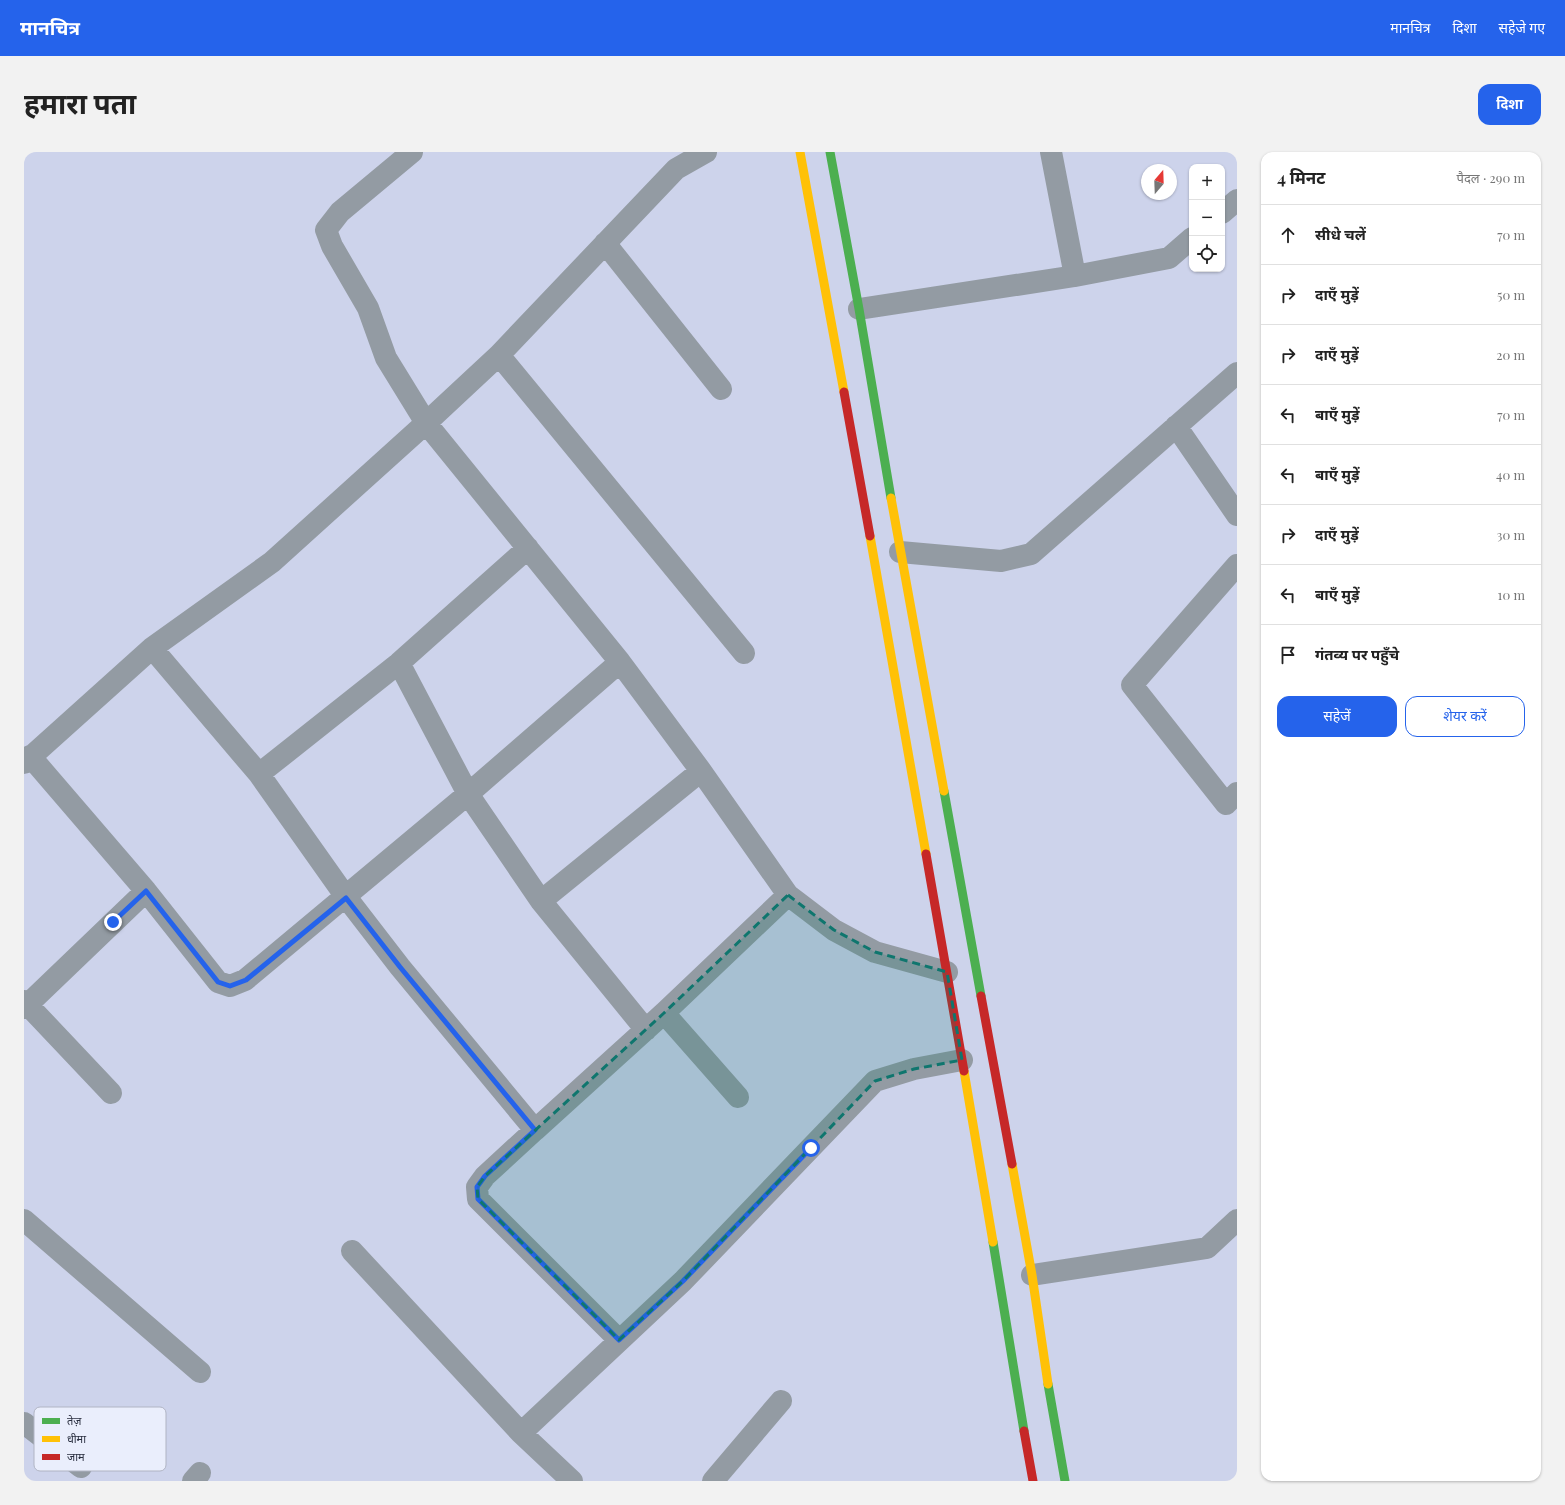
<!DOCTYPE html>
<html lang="hi">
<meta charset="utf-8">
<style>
:root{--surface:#fff;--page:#f2f2f2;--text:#222;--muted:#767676;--line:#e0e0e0;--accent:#2563eb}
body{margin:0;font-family:"Playfair Display","Noto Sans Devanagari",serif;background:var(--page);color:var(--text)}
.controls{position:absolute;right:12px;top:12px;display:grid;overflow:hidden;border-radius:8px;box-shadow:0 1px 3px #0004}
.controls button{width:36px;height:36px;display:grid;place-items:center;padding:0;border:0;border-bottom:1px solid var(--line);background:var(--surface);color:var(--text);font:20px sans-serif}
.compass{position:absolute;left:1117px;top:12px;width:36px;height:36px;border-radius:50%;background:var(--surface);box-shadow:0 1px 3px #0004;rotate:19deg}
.stop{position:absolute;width:12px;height:12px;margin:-9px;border:3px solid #2563eb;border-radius:50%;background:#fff}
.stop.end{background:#2563eb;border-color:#fff;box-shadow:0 1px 4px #0008}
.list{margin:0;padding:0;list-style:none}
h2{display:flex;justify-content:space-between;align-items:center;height:52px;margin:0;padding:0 16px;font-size:17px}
h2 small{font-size:13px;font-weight:400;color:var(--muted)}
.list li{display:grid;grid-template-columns:26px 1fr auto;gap:12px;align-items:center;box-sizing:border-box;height:60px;padding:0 16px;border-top:1px solid var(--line)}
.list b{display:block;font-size:15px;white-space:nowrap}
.list em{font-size:13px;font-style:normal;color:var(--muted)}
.actions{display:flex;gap:8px;padding:12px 16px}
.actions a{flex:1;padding:9px 0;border:1px solid var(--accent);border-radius:12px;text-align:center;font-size:14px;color:var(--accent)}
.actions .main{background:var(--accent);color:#fff}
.icon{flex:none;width:22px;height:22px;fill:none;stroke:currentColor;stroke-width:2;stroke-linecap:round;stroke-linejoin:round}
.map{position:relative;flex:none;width:1213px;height:1329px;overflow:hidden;border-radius:12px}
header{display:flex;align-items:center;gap:24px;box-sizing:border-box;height:56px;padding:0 20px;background:var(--accent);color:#fff}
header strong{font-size:19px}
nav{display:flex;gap:22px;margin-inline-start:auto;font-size:14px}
.intro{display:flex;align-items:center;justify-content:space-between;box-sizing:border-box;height:96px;padding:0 24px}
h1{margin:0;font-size:28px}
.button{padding:10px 18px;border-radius:12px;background:var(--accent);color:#fff;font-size:14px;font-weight:700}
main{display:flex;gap:24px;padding:0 24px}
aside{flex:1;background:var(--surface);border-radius:12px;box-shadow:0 1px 3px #0004}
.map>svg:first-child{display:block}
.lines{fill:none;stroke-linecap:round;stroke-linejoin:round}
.street{stroke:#939ba3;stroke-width:22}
.fast{stroke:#4caf50;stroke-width:9}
.slow{stroke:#ffc107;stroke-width:9}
.jam{stroke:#c62828;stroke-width:9}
.route{stroke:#2563eb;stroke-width:5}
.marked{fill:#0f766e;fill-opacity:0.2;stroke:#0f766e;stroke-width:3;stroke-dasharray:8 5;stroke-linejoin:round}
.key{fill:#eaeefc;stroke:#b0b4c3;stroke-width:1}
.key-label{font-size:11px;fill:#282d3e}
</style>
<header>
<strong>मानचित्र</strong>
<nav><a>मानचित्र</a><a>दिशा</a><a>सहेजे गए</a></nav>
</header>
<div class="intro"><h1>हमारा पता</h1><a class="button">दिशा</a></div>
<main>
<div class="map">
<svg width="1213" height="1329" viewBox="0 0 1213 1329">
<rect width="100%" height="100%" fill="#cdd3eb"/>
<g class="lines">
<!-- street -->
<path class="street" d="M 388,0 L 316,60 L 302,78 L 308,94 L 344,156 L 362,206 L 402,271 L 596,510 L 677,619 L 764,743 L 810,778 L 851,800 L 923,820
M 1198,61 L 1213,48
M 581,91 L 697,237
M 1051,124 L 1145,106 L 1168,86
M 835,157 L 1051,124 L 1027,0
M 475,203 L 720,501
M 1152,274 L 1213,363
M 876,400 L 977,409 L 1007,402 L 1213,221
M 1213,413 L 1108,533 L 1202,652 L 1213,641
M 128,496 L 235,622 L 322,745 L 376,815 L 511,978 L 640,861 L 764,743
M 375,511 L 444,642 L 517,749 L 622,878
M 6,604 L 122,739 L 194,830 L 206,834 L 221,828 L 444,642 L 596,510
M 0,611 L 128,496 L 248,410 L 402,271 L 475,203 L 652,17 L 682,0
M 235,622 L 375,511 L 504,396
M 517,749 L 677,619
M 0,849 L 87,941
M 0,856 L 122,739
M 640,861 L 714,945
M 511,978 L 461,1024 L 453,1035 L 454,1047 L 595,1188
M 0,1068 L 176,1220
M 328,1099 L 497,1281 L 548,1329
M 1008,1123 L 1183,1096 L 1213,1068
M 0,1271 L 57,1315
M 497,1281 L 659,1129 L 851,929 L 890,917 L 938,908
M 169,1329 L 176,1321
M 689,1329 L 757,1249"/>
<!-- fast -->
<path class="fast" d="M 806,0 L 835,157 L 867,346
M 920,639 L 957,844
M 969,1090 L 1000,1279
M 1024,1232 L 1041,1329"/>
<!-- slow -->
<path class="slow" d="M 776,0 L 820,240
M 867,346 L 920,639
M 846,384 L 902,702
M 940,919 L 969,1090
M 988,1012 L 1008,1123 L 1024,1232"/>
<!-- jam -->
<path class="jam" d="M 820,240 L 846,384
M 902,702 L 940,919
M 957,844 L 988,1012
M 1000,1279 L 1009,1329"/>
</g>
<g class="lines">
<!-- route -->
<path class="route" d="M 89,770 L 122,739 L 194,830 L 206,834 L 222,828 L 322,746 L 376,815 L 511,978 L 461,1024 L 453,1035 L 454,1047 L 595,1188 L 659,1129 L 787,996"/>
</g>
<!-- marked area -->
<path class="marked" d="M 764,743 L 810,778 L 851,800 L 923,820 L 938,908 L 890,917 L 851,929 L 659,1129 L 595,1188 L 454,1047 L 453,1035 L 461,1024 L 640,861 Z"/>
<!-- legend -->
<rect x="10" y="1255" width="132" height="64" rx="6" class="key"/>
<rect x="18" y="1266" width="18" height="6" fill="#4caf50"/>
<rect x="18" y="1284" width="18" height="6" fill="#ffc107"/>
<rect x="18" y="1302" width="18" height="6" fill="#c62828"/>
<g class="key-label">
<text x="43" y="1273">तेज़</text>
<text x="43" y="1291">धीमा</text>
<text x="43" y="1309">जाम</text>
</g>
</svg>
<div class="controls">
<button>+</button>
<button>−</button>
<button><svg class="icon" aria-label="locate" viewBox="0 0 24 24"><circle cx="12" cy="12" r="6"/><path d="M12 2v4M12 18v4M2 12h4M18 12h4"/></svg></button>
</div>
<svg class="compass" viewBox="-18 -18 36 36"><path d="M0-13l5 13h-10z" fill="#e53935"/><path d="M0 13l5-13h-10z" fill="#767676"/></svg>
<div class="stop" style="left:787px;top:996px"></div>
<div class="stop end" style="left:89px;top:770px"></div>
</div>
<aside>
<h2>4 मिनट<small>पैदल · 290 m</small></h2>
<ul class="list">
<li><svg class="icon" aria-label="ahead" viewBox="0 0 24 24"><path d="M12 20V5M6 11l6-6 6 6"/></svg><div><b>सीधे चलें</b></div><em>70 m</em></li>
<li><svg class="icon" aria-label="right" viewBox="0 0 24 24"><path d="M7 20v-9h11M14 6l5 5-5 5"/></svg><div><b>दाएँ मुड़ें</b></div><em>50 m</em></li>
<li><svg class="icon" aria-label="right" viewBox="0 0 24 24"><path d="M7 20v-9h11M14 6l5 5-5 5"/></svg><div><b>दाएँ मुड़ें</b></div><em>20 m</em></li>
<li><svg class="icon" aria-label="left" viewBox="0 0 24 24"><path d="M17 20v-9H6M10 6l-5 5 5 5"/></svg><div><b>बाएँ मुड़ें</b></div><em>70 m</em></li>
<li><svg class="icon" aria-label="left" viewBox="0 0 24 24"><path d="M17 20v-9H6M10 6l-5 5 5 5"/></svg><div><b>बाएँ मुड़ें</b></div><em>40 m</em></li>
<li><svg class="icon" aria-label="right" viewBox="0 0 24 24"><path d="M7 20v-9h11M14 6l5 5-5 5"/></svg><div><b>दाएँ मुड़ें</b></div><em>30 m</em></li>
<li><svg class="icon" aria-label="left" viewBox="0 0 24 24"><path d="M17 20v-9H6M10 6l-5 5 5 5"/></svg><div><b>बाएँ मुड़ें</b></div><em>10 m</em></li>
<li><svg class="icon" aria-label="arrive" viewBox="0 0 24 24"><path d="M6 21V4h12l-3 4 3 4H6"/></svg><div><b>गंतव्य पर पहुँचे</b></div></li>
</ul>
<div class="actions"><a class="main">सहेजें</a><a>शेयर करें</a></div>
</aside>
</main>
